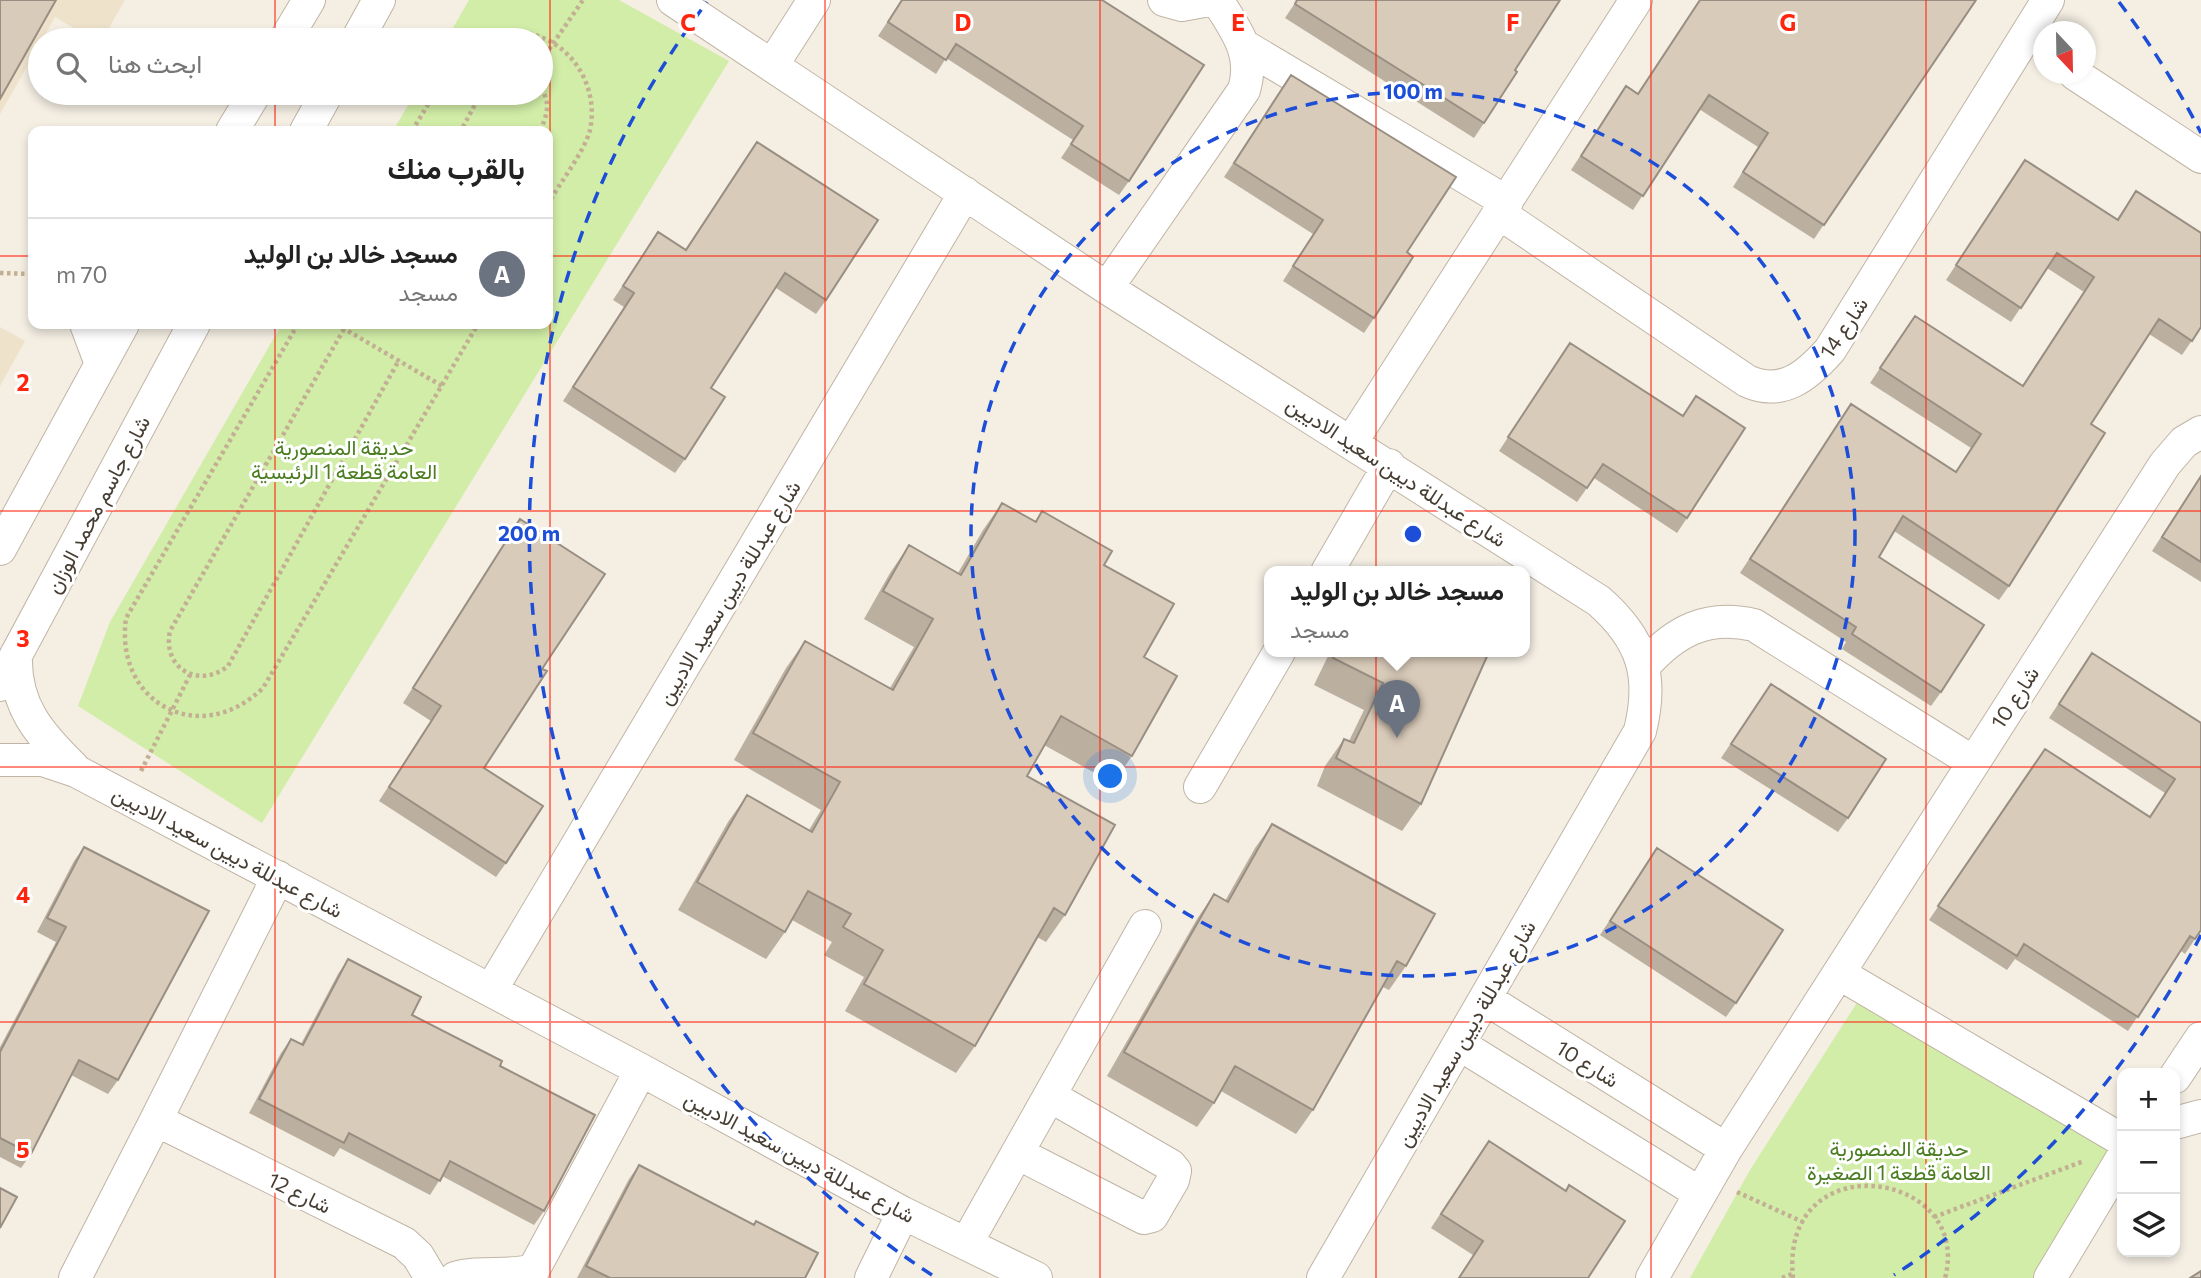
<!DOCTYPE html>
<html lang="ar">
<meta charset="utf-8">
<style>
:root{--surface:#fff;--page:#f2f2f2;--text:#222;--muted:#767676;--line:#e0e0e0;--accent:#d93025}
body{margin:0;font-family:Commissioner,Vazirmatn,sans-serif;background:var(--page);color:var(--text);direction:rtl}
.controls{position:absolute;right:21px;bottom:21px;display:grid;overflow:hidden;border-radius:14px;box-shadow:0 4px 10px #0003}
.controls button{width:63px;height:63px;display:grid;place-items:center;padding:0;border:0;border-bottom:2px solid var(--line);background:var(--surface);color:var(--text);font:35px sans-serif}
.compass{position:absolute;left:2033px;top:21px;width:63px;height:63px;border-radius:50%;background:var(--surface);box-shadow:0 4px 10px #0003;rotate:158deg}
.you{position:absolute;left:1111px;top:777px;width:24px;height:24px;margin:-18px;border:5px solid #fff;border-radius:50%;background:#1a73e8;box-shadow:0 0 0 10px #1a73e833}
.badge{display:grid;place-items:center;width:46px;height:46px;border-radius:50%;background:var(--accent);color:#fff;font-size:23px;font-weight:700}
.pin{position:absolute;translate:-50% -58px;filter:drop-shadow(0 2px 4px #0008)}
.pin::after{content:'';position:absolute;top:37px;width:24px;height:21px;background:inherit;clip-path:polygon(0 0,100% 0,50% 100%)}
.popup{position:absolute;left:1264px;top:566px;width:266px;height:91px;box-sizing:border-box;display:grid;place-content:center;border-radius:14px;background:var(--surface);filter:drop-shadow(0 2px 5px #0005);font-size:23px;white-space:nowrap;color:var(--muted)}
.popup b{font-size:26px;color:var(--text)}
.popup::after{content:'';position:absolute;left:50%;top:100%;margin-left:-14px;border:14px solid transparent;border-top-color:var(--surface)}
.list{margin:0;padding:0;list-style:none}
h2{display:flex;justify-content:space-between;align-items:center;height:91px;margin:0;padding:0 28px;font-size:30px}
h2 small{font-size:23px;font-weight:400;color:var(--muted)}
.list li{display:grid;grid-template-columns:46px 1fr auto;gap:21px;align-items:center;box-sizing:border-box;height:112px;padding:0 28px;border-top:2px solid var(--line)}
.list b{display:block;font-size:26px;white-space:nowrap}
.list p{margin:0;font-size:23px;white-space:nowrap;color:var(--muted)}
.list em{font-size:23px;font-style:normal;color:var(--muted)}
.icon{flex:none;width:38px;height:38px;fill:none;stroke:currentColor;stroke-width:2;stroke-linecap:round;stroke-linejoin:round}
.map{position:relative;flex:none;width:2201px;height:1278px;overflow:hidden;direction:ltr}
.search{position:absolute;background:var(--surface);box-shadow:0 4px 10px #0003;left:28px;top:28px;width:525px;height:77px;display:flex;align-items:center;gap:18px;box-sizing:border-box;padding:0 24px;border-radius:38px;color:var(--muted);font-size:26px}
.panel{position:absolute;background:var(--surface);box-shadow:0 4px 10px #0003;left:28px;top:126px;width:525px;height:203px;border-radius:14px;direction:rtl}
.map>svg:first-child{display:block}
.education{fill:#eee2cb}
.green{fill:#d1eda7}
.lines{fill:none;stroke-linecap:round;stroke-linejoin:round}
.minor-casing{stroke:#c0b5a5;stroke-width:34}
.path{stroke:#c3b094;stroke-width:4.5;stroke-dasharray:3.5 3.5;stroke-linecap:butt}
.minor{stroke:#fff;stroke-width:32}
.wall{fill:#bbafa0}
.building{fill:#d9cbba;stroke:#988e82;stroke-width:2}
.grid{fill:none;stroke:#ff250e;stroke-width:2;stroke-opacity:0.55}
.ring{fill:none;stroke:#1d4ed8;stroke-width:3.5;stroke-dasharray:12 9}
.labels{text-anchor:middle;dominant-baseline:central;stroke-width:6;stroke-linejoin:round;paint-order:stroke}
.street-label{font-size:21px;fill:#463d33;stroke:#fff}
.park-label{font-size:21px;fill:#497d20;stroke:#fff}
.grid-label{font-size:23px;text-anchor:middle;font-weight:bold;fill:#ff250e;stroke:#fff;stroke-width:6;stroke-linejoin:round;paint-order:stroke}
.centre{fill:#1d4ed8;stroke:#fff;stroke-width:3.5}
.ring-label{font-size:21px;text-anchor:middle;font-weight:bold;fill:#1d4ed8;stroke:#fff;stroke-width:6;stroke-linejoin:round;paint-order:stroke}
</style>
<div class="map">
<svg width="2201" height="1278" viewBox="0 0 2201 1278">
<rect width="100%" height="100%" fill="#f4eee3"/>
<!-- education -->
<path class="education" d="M 0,0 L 125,0 L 102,40 L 94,40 L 55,17 L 0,114 Z
M 0,327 L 25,341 L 0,386 Z"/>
<!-- green -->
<path class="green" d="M 469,0 L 619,0 L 729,61 L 262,823 L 78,706 L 110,622 L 282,324 L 548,324 L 548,131 L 393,131 L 415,93 L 541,93 L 541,40 L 446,40 Z
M 1860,998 L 2119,1148 L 2052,1278 L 1690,1278 L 1750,1170 Z"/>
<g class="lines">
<!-- minor casing -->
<g class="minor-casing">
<path id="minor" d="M 673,0 L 1107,288 L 1599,601 C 1642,639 1654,675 1640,731 L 1323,1278
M 1164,0 L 1182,5 L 1209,0
M 285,40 L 309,0
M 357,40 L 379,0
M 1246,47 L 1507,202
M 773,64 L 814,0
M 2075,74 L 2201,157
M 232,131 L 255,93
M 306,131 L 327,93
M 1499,213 L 1747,381 C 1782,397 1807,376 1830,350 L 2048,0
M 1107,288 L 1244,90 C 1255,54 1236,30 1217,0
M 86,324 L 101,364
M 1352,441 L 1636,0
M 0,549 L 123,324
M 1327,572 L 1389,465
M 16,655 C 14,705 39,734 73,767
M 1644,666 C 1675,631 1707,614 1754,625 L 1973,762
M 0,685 L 194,324
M 0,760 L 43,760 L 76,771 L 641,1070 L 903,1213 L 1036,1278
M 1200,787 L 1279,652
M 1840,974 L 2122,1140
M 491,990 L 965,193
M 1486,999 L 1726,1149
M 1459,1044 L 1698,1192
M 2175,1077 L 2201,1038
M 156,1120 L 278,877
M 2175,1123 L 2201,1116
M 1017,1153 L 1144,1218 L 1152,1216 L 1173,1180 L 1175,1171 L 1170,1165 L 1050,1096
M 966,1244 L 1145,926
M 75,1278 L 156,1120 L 404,1243 L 418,1256 L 431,1278
M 455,1278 C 481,1270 515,1278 534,1269 L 641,1070
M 871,1278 L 903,1213
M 1652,1278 L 1726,1149 L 2165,464 L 2184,442 L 2201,432
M 2050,1278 L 2122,1158"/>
</g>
<!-- path -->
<path class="path" d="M 481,40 C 542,11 603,67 590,130 C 585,151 559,184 548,204
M 541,61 L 583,0
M 463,127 L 481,93
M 412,131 L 435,93
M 540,131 C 547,116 551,103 541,88
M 0,273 L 33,274
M 298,324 L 126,618 C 114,703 200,749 263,688 L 478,324
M 336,324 L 442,386
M 344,329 L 170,631 C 162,669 199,689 228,666 L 399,360
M 141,771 L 190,675
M 1737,1192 L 1803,1222
M 1934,1217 L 2084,1161
M 1782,1278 L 1792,1274
M 1793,1278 C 1779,1142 1974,1169 1945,1278"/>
<!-- minor -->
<use href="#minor" class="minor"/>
</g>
<!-- wall -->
<path class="wall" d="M 902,0 L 1102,0 L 1129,181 L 1119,195 L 1061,158 L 1073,140 L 946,58 L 936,74 L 878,36 Z
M 1297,0 L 1515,70 L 1484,123 L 1474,138 L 1285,18 Z
M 1976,0 L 1814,239 L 1733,187 L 1758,147 L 1699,109 L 1633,210 L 1571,170 L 1626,86 L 1638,94 Z
M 1291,75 L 1407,252 L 1374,318 L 1364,333 L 1283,281 L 1313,234 L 1224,177 Z
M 757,142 L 826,300 L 816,314 L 776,288 L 711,388 L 685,459 L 675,473 L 563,401 L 624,307 L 613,300 L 658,232 L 685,250 Z
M 2025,160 L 2117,219 L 2136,191 L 2201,327 L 2182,355 L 2149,334 L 2091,424 L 2009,586 L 1999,600 L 1894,531 L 1879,557 L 1941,692 L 1931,706 L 1842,649 L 1846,642 L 1740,573 L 1851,404 L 1956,472 L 1971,448 L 1870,383 L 1915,316 L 2022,386 L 2084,292 L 2047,268 L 2011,322 L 1946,280 Z
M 1570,343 L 1683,416 L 1696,396 L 1687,518 L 1677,533 L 1594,478 L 1577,502 L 1499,451 Z
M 2201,475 L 2201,582 L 2152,551 Z
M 1002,503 L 1035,521 L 1042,511 L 1104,565 L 1144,657 L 1132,756 L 1113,783 L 1044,745 L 1027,776 L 1065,915 L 1046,942 L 1037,937 L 975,1046 L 956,1073 L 845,1011 L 864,977 L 824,955 L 832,942 L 792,920 L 785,932 L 766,959 L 678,910 L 728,822 L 747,795 L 809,830 L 821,810 L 734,760 L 786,668 L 805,641 L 890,688 L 914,647 L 864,619 L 890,573 L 909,545 L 958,573 L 983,530 Z
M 520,519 L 542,669 L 484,768 L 506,863 L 496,877 L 379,801 L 431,721 L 403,703 Z
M 1330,652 L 1489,652 L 1421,804 L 1402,831 L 1317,786 L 1325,766 L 1344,739 L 1349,741 L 1364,710 L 1314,685 Z
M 2082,668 L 2201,723 L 2201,930 L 2185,954 L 2181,951 L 2128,1031 L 2015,959 L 2007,970 L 1929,920 L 2045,749 L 2150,817 L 2165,793 L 2049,718 Z
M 1771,684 L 1848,818 L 1838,832 L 1721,758 Z
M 1272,824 L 1406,966 L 1389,990 L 1383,987 L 1313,1110 L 1296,1134 L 1221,1091 L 1214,1103 L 1197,1127 L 1107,1076 L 1197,919 L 1214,894 L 1225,901 L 1255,848 Z
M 84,847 L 118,1080 L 108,1094 L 71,1075 L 31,1154 L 21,1168 L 0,1157 L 0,1047 L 56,942 L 37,932 L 74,861 Z
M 1657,848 L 1736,1003 L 1726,1017 L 1600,935 Z
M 348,959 L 412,1015 L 500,1066 L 544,1211 L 534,1225 L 442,1176 L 430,1195 L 340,1148 L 334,1157 L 249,1113 L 281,1053 L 291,1039 L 301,1044 L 338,974 Z
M 1479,1155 L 1588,1278 L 1458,1278 L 1473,1255 L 1431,1228 Z
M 639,1165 L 805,1278 L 577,1278 L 629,1179 Z"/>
<!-- building -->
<path class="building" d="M 0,0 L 56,0 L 0,99 Z
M 902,0 L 1102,0 L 1204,65 L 1129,181 L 1071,144 L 1083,126 L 956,44 L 946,60 L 888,22 Z
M 1297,0 L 1560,0 L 1515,70 L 1517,72 L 1484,123 L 1295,4 Z
M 1700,0 L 1976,0 L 1824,225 L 1743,172 L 1768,133 L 1709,95 L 1643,196 L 1581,156 L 1626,86 L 1638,94 Z
M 1291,75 L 1456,177 L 1407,252 L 1413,257 L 1374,318 L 1293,266 L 1323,220 L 1234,163 Z
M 757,142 L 878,220 L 826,300 L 785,273 L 711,388 L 725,397 L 685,459 L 573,387 L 634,293 L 623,286 L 658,232 L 686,250 Z
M 2025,160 L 2118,220 L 2136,191 L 2201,233 L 2201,327 L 2192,341 L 2159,319 L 2091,424 L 2105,433 L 2009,586 L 1903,516 L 1879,557 L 1984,625 L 1941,692 L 1852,634 L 1856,627 L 1750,559 L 1851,404 L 1956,472 L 1981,434 L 1880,368 L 1915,316 L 2023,386 L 2094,277 L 2057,253 L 2021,308 L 1956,265 Z
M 1570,343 L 1683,416 L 1696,396 L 1745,428 L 1687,518 L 1603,464 L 1587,488 L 1508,437 Z
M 2201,476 L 2201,562 L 2162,537 Z
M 1002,503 L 1036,522 L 1042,511 L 1112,551 L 1104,565 L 1174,604 L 1144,657 L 1177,676 L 1132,756 L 1061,716 L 1027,776 L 1115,825 L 1065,915 L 1054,908 L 975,1046 L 864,984 L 883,950 L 843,927 L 851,914 L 808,891 L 785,932 L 697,882 L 747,795 L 812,832 L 840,782 L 753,733 L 805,641 L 893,690 L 933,619 L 883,591 L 909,545 L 961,575 Z
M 520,519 L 605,574 L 542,669 L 547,671 L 484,768 L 543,806 L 506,863 L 389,787 L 441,706 L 413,688 Z
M 1336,652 L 1489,652 L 1421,804 L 1336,758 L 1344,739 L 1354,743 L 1383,683 L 1333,658 Z
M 2092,653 L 2201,723 L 2201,930 L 2195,939 L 2190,936 L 2138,1017 L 2024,944 L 2017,956 L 1938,906 L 2045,749 L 2150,817 L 2175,779 L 2059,704 Z
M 1771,684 L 1886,759 L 1848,818 L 1731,744 Z
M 1272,824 L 1435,914 L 1406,966 L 1397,961 L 1313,1110 L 1235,1066 L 1214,1103 L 1124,1052 L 1214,894 L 1228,902 Z
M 84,847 L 209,911 L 118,1080 L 79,1060 L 31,1154 L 0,1138 L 0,1052 L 66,927 L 47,918 Z
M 1657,848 L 1783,930 L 1736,1003 L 1610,921 Z
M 348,959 L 421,997 L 412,1015 L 502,1061 L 500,1066 L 595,1115 L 544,1211 L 450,1161 L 440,1181 L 349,1133 L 344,1143 L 259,1099 L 291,1039 L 303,1045 Z
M 1489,1141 L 1566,1191 L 1569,1185 L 1625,1221 L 1588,1278 L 1459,1278 L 1483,1241 L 1441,1214 Z
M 639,1165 L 754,1225 L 756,1221 L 818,1253 L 805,1278 L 610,1278 L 586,1266 Z
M 0,1188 L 17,1197 L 0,1228 Z
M 2201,1271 L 2201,1278 L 2190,1278 Z"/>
<!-- grid -->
<path class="grid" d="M 275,0 L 275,40M 550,0 L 550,1278M 825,0 L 825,1278M 1100,0 L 1100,1278M 1376,0 L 1376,1278M 1651,0 L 1651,1278M 1926,0 L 1926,1278M 275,93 L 275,131M 0,256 L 33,256M 548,256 L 2201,256M 275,324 L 275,1278M 0,511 L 2201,511M 0,767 L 2201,767M 0,1022 L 2201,1022"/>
<!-- distance rings -->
<g class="ring">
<circle cx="1413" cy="534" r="442"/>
<path d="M2201 935A884 884 0 0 1 1894 1275M932 1275A884 884 0 0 1 707 2M2119 2A884 884 0 0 1 2201 133"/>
</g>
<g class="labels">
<!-- street labels -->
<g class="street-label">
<text transform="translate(1843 327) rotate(-56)">شارع 14</text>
<text transform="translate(1397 471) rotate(33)">شارع عبدللة ديين سعيد الاديين</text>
<text transform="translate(97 504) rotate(-62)">شارع جاسم محمد الوزان</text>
<text transform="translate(728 592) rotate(-59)">شارع عبدللة ديين سعيد الاديين</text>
<text transform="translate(2014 697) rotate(-57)">شارع 10</text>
<text transform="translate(228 851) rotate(28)">شارع عبدللة ديين سعيد الاديين</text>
<text transform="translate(1465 1033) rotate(-60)">شارع عبدللة ديين سعيد الاديين</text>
<text transform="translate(1588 1063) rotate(32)">شارع 10</text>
<text transform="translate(800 1156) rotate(28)">شارع عبدللة ديين سعيد الاديين</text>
<text transform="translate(300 1192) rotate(26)">شارع 12</text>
</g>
<!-- park labels -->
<g class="park-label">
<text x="344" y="446">حديقة المنصورية<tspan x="344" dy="24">العامة قطعة 1 الرئيسية</tspan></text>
<text x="1899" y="1147">حديقة المنصورية<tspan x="1899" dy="24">العامة قطعة 1 الصغيرة</tspan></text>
</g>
</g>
<g class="grid-label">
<text x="688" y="31">C</text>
<text x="963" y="31">D</text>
<text x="1238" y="31">E</text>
<text x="1513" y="31">F</text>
<text x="1788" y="31">G</text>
<text x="23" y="391">2</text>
<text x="23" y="647">3</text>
<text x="23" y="903">4</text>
<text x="23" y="1158">5</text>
</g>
<circle cx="1413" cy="534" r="10" class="centre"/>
<g class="ring-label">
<text x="1413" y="99">100 m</text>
<text x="529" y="541">200 m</text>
</g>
</svg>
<div class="controls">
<button>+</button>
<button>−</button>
<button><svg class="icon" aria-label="layers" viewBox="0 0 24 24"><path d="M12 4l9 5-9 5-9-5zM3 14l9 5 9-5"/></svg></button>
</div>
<svg class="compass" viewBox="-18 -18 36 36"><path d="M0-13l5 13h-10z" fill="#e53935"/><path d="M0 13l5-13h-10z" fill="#767676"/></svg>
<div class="you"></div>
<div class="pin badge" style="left:1397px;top:738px;background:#6b7280">A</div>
<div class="popup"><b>مسجد خالد بن الوليد</b>مسجد</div>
<div class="search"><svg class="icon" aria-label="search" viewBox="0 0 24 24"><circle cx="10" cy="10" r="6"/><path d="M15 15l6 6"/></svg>ابحث هنا</div>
<section class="panel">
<h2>بالقرب منك<small></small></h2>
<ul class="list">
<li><span class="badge" style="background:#6b7280">A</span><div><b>مسجد خالد بن الوليد</b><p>مسجد</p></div><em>70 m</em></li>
</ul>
</section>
</div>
